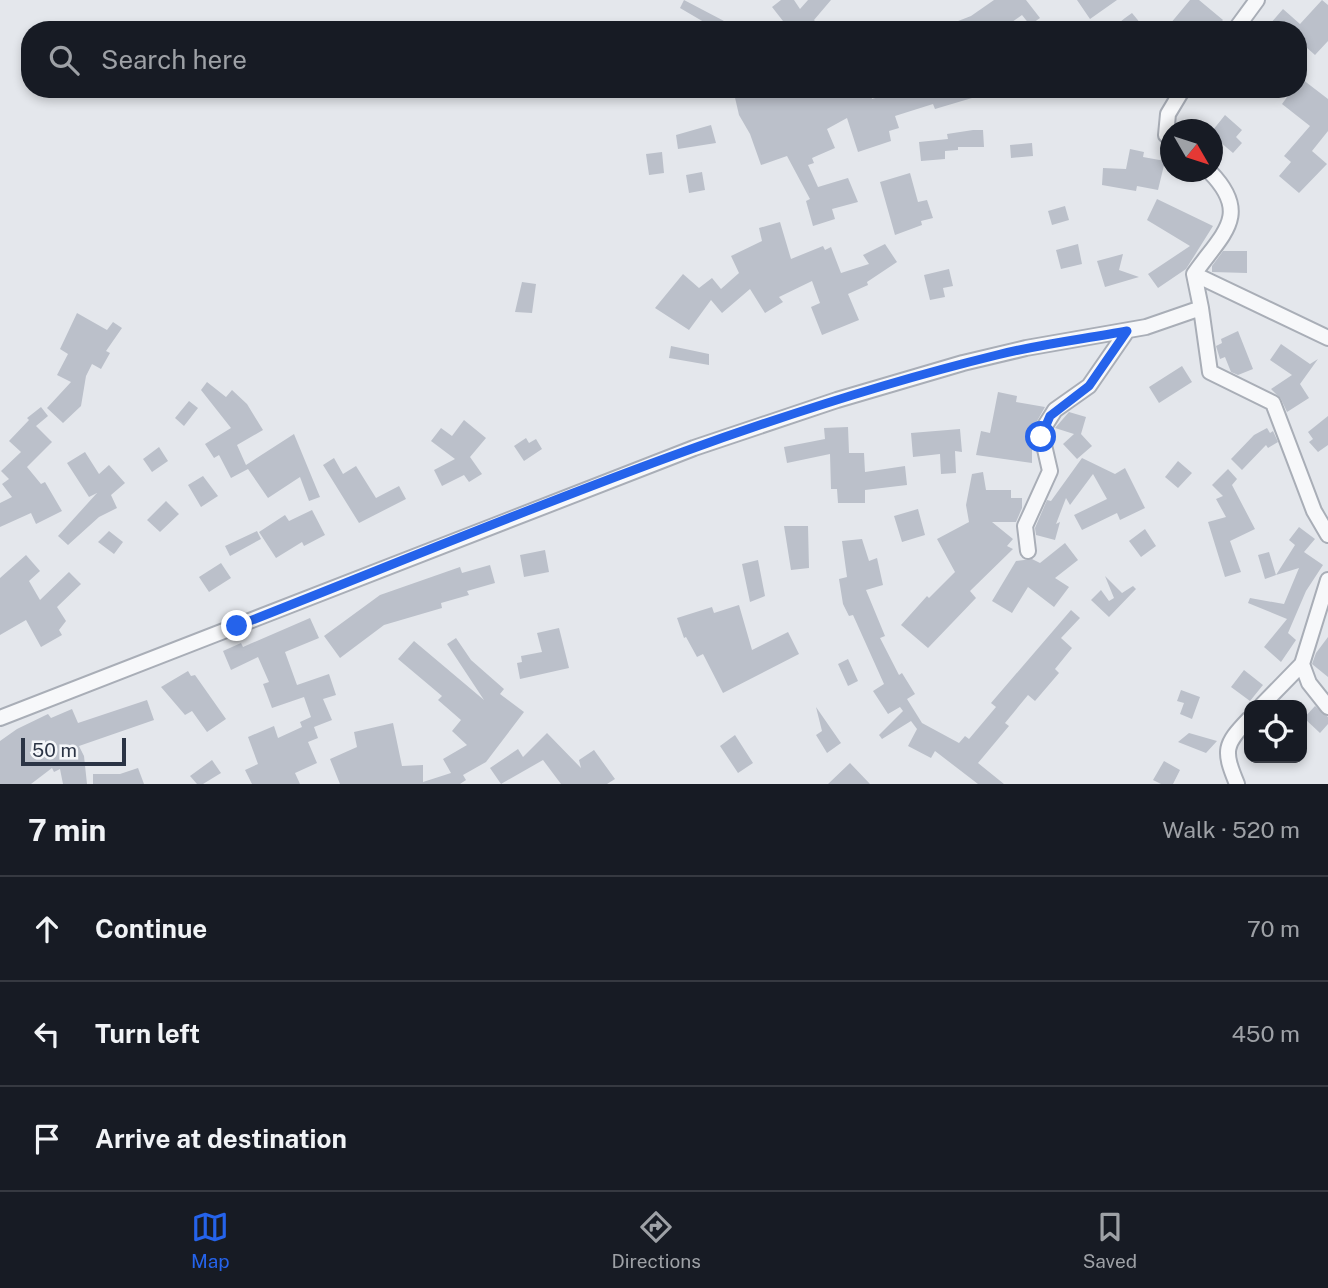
<!DOCTYPE html>
<meta charset="utf-8">
<style>
:root{--surface:#171b24;--page:#20242c;--text:#f1f3f6;--muted:#9ea1a6;--line:#363941;--accent:#2563eb}
body{margin:0;font-family:"Public Sans",sans-serif;background:var(--page);color:var(--text)}
.controls{position:absolute;right:21px;bottom:21px;display:grid;overflow:hidden;border-radius:14px;box-shadow:0 4px 10px #0003}
.controls button{width:63px;height:63px;display:grid;place-items:center;padding:0;border:0;border-bottom:2px solid var(--line);background:var(--surface);color:var(--text);font:35px sans-serif}
.compass{position:absolute;left:1160px;top:119px;width:63px;height:63px;border-radius:50%;background:var(--surface);box-shadow:0 4px 10px #0003;rotate:129deg}
.scale{position:absolute;left:21px;bottom:18px;width:105px;box-sizing:border-box;padding-left:7px;border:4px solid #2b3445;border-top:0;font-size:19px;line-height:24px;white-space:nowrap;color:#2b3445;-webkit-text-stroke:5px #f4f6f9;paint-order:stroke}
.stop{position:absolute;width:21px;height:21px;margin:-16px;border:5px solid #2563eb;border-radius:50%;background:#fff}
.stop.end{background:#2563eb;border-color:#fff;box-shadow:0 2px 7px #0008}
.list{margin:0;padding:0;list-style:none}
h2{display:flex;justify-content:space-between;align-items:center;height:91px;margin:0;padding:0 28px;font-size:30px}
h2 small{font-size:23px;font-weight:400;color:var(--muted)}
.list li{display:grid;grid-template-columns:46px 1fr auto;gap:21px;align-items:center;box-sizing:border-box;height:105px;padding:0 28px;border-top:2px solid var(--line)}
.list b{display:block;font-size:26px;white-space:nowrap}
.list em{font-size:23px;font-style:normal;color:var(--muted)}
.icon{flex:none;width:38px;height:38px;fill:none;stroke:currentColor;stroke-width:2;stroke-linecap:round;stroke-linejoin:round}
.map{position:relative;flex:none;width:1328px;height:784px;overflow:hidden}
.search{position:absolute;background:var(--surface);box-shadow:0 4px 10px #0003;left:21px;right:21px;top:21px;height:77px;display:flex;align-items:center;gap:18px;box-sizing:border-box;padding:0 24px;border-radius:28px;color:var(--muted);font-size:26px}
.sheet{height:406px;background:var(--surface)}
nav{display:flex;justify-content:space-around;align-items:center;box-sizing:border-box;height:98px;border-top:2px solid var(--line);background:var(--surface);font-size:19px;color:var(--muted)}
nav a{display:grid;justify-items:center;gap:4px}
nav .on{color:var(--accent)}
.map>svg:first-child{display:block}
.building{fill:#bbc0ca}
.lines{fill:none;stroke-linecap:round;stroke-linejoin:round}
.minor-casing{stroke:#a9aeb7;stroke-width:18}
.minor{stroke:#f7f8fa;stroke-width:14}
.route{stroke:#2563eb;stroke-width:9}
</style>
<div class="map">
<svg width="1328" height="784" viewBox="0 0 1328 784">
<rect width="100%" height="100%" fill="#e4e7ec"/>
<!-- building -->
<path class="building" d="M 684,0 L 724,21 L 719,30 L 707,30 L 709,25 L 680,8 Z
M 781,0 L 794,0 L 800,9 L 808,0 L 831,0 L 814,20 L 823,30 L 790,30 L 772,7 Z
M 994,0 L 1026,0 L 1040,18 L 1030,25 L 1022,15 L 1001,30 L 935,30 L 971,16 Z
M 1077,0 L 1117,0 L 1090,19 Z
M 1190,0 L 1199,0 L 1223,20 L 1214,30 L 1165,30 Z
M 1322,0 L 1328,5 L 1328,41 L 1315,55 L 1298,40 L 1298,30 L 1276,30 L 1270,24 L 1283,9 L 1300,24 Z
M 1132,13 L 1146,30 L 1110,30 L 1125,18 Z
M 1298,76 L 1328,99 L 1328,131 L 1312,151 L 1327,164 L 1299,193 L 1279,176 L 1291,162 L 1284,156 L 1310,126 L 1282,104 L 1293,89 L 1298,89 Z
M 733,89 L 766,89 L 771,97 L 785,89 L 870,89 L 872,99 L 906,89 L 970,89 L 972,98 L 935,109 L 933,104 L 895,116 L 899,128 L 889,131 L 891,141 L 858,152 L 847,118 L 827,129 L 835,148 L 812,158 L 814,163 L 808,165 L 818,187 L 848,178 L 858,202 L 832,209 L 835,219 L 813,226 L 806,201 L 810,199 L 787,156 L 761,165 L 750,134 L 739,115 Z
M 1225,115 L 1242,130 L 1236,137 L 1242,143 L 1233,153 L 1213,136 L 1213,130 Z
M 711,125 L 716,143 L 678,149 L 676,135 Z
M 973,130 L 983,130 L 984,147 L 958,147 L 958,150 L 945,151 L 945,159 L 921,161 L 919,142 L 948,139 L 947,134 Z
M 1032,143 L 1033,156 L 1011,158 L 1010,145 Z
M 1130,149 L 1144,152 L 1143,157 L 1165,161 L 1158,190 L 1137,186 L 1136,191 L 1102,185 L 1103,168 L 1126,169 Z
M 662,152 L 664,173 L 649,175 L 646,154 Z
M 702,172 L 705,190 L 689,193 L 686,175 Z
M 910,173 L 918,202 L 927,200 L 933,218 L 921,221 L 922,225 L 895,235 L 880,182 Z
M 1157,199 L 1213,226 L 1186,269 L 1158,288 L 1148,274 L 1190,246 L 1147,220 Z
M 1065,206 L 1069,220 L 1052,225 L 1048,211 Z
M 780,222 L 791,259 L 823,246 L 825,250 L 831,247 L 841,273 L 869,264 L 863,255 L 885,244 L 897,262 L 867,282 L 868,285 L 848,294 L 859,320 L 822,335 L 811,307 L 820,303 L 812,281 L 779,297 L 783,302 L 765,313 L 750,289 L 722,313 L 711,300 L 689,330 L 655,308 L 683,274 L 699,288 L 712,278 L 721,289 L 739,273 L 731,256 L 762,241 L 759,228 Z
M 1078,244 L 1082,264 L 1061,269 L 1056,250 Z
M 1223,251 L 1247,251 L 1247,273 L 1212,272 L 1212,266 Z
M 1123,254 L 1119,270 L 1139,277 L 1105,287 L 1097,261 Z
M 949,269 L 953,286 L 943,288 L 945,297 L 930,300 L 924,275 Z
M 522,282 L 536,284 L 532,313 L 515,312 Z
M 77,313 L 107,330 L 113,322 L 122,328 L 106,351 L 110,353 L 101,369 L 92,364 L 86,376 L 81,406 L 63,423 L 47,408 L 71,382 L 57,375 L 68,354 L 60,349 Z
M 1238,331 L 1253,369 L 1238,375 L 1231,372 L 1225,357 L 1220,359 L 1216,346 L 1222,343 L 1221,339 Z
M 1281,344 L 1310,364 L 1318,359 L 1300,384 L 1309,398 L 1287,412 L 1281,399 L 1271,389 L 1292,375 L 1270,360 Z
M 671,346 L 709,354 L 709,365 L 669,358 Z
M 1182,366 L 1192,382 L 1159,403 L 1149,387 Z
M 207,382 L 226,397 L 232,390 L 247,404 L 263,430 L 237,445 L 246,465 L 294,434 L 320,497 L 309,501 L 300,477 L 268,498 L 248,469 L 231,478 L 219,455 L 214,458 L 205,444 L 231,428 L 201,390 Z
M 998,392 L 1017,396 L 1016,402 L 1045,407 L 1032,430 L 1032,463 L 976,455 L 981,431 L 990,433 Z
M 189,401 L 198,408 L 184,426 L 175,418 Z
M 41,407 L 48,416 L 36,426 L 52,442 L 27,467 L 41,484 L 45,482 L 62,511 L 36,524 L 31,513 L 0,527 L 0,503 L 12,497 L 2,484 L 9,479 L 1,471 L 21,452 L 9,441 L 29,420 L 27,418 Z
M 1069,412 L 1086,417 L 1081,434 L 1092,446 L 1077,459 L 1063,444 L 1074,434 L 1055,428 Z
M 1328,416 L 1328,445 L 1318,452 L 1309,442 L 1313,439 L 1308,432 Z
M 464,420 L 486,438 L 470,457 L 482,474 L 469,482 L 464,475 L 442,486 L 434,470 L 455,459 L 431,441 L 441,428 L 452,436 Z
M 848,427 L 849,453 L 864,453 L 865,472 L 905,466 L 907,485 L 865,490 L 865,503 L 838,503 L 837,489 L 831,489 L 830,454 L 787,463 L 784,447 L 825,439 L 824,428 Z
M 1267,428 L 1270,433 L 1273,431 L 1278,442 L 1268,448 L 1266,445 L 1242,470 L 1231,459 L 1254,435 Z
M 960,429 L 962,452 L 955,451 L 956,473 L 941,474 L 940,454 L 913,457 L 911,433 Z
M 526,438 L 529,443 L 536,439 L 542,449 L 524,461 L 514,446 Z
M 159,447 L 168,461 L 152,472 L 143,459 Z
M 85,452 L 99,474 L 109,465 L 125,483 L 111,495 L 117,508 L 99,517 L 68,545 L 58,536 L 97,493 L 89,497 L 67,463 Z
M 334,458 L 343,474 L 356,466 L 376,498 L 399,486 L 406,499 L 359,523 L 323,465 Z
M 1082,458 L 1115,474 L 1125,468 L 1145,508 L 1120,520 L 1117,513 L 1082,530 L 1074,515 L 1107,499 L 1093,474 L 1070,505 L 1066,498 L 1056,524 L 1060,522 L 1055,540 L 1036,535 L 1035,528 L 1047,500 L 1051,501 Z
M 1178,461 L 1192,473 L 1178,488 L 1165,477 Z
M 1228,469 L 1237,479 L 1232,485 L 1255,529 L 1230,541 L 1241,572 L 1225,577 L 1208,522 L 1226,517 L 1216,499 L 1223,496 L 1212,485 Z
M 983,472 L 986,490 L 1011,490 L 1011,498 L 1022,498 L 1022,508 L 1016,522 L 992,522 L 1013,539 L 1007,546 L 1013,549 L 970,591 L 976,598 L 928,648 L 901,625 L 927,596 L 929,598 L 955,572 L 937,539 L 969,522 L 966,505 L 972,474 Z
M 203,476 L 218,496 L 201,507 L 188,485 Z
M 166,501 L 179,514 L 160,532 L 147,520 Z
M 918,509 L 925,535 L 902,542 L 894,516 Z
M 312,510 L 325,535 L 304,546 L 302,542 L 276,558 L 259,532 L 285,515 L 289,521 Z
M 784,526 L 808,526 L 809,568 L 791,570 Z
M 1299,527 L 1315,539 L 1304,552 L 1323,565 L 1306,591 L 1288,633 L 1296,640 L 1281,662 L 1264,647 L 1287,619 L 1248,603 L 1250,598 L 1284,604 L 1299,568 L 1276,575 L 1295,545 L 1289,540 Z
M 1145,529 L 1156,546 L 1141,557 L 1129,541 Z
M 109,531 L 123,542 L 114,554 L 98,542 Z
M 257,531 L 261,539 L 230,556 L 225,546 Z
M 862,539 L 869,561 L 877,558 L 883,585 L 866,590 L 885,636 L 880,638 L 899,675 L 902,673 L 915,694 L 907,699 L 922,723 L 959,743 L 965,736 L 969,739 L 996,707 L 991,703 L 1071,610 L 1080,618 L 1061,638 L 1072,648 L 1055,669 L 1059,673 L 1035,701 L 1028,695 L 1005,723 L 1009,726 L 978,763 L 1004,784 L 978,784 L 935,751 L 931,758 L 908,746 L 917,729 L 911,721 L 882,739 L 879,735 L 903,711 L 900,707 L 888,714 L 873,691 L 884,684 L 853,615 L 849,616 L 843,604 L 839,579 L 847,577 L 842,541 Z
M 1065,543 L 1078,560 L 1055,578 L 1069,587 L 1054,607 L 1028,587 L 1012,613 L 992,601 L 1016,561 L 1032,559 L 1040,563 Z
M 545,550 L 549,572 L 524,577 L 520,555 Z
M 1269,552 L 1276,575 L 1265,579 L 1258,555 Z
M 26,555 L 40,571 L 29,581 L 40,600 L 69,572 L 81,584 L 57,607 L 66,621 L 59,630 L 62,635 L 41,647 L 26,620 L 0,635 L 0,578 Z
M 758,560 L 765,596 L 750,602 L 742,564 Z
M 221,563 L 231,578 L 209,592 L 199,577 Z
M 490,565 L 495,583 L 467,591 L 469,595 L 441,603 L 442,608 L 384,625 L 340,658 L 324,636 L 380,595 L 460,567 L 462,573 Z
M 1105,576 L 1122,593 L 1133,586 L 1136,589 L 1109,617 L 1091,600 L 1101,590 L 1109,601 L 1114,598 Z
M 739,605 L 752,650 L 788,632 L 799,654 L 723,693 L 703,654 L 697,657 L 686,637 L 684,638 L 677,618 L 712,607 L 714,613 Z
M 310,618 L 319,638 L 285,652 L 297,685 L 329,674 L 336,695 L 323,699 L 332,720 L 314,727 L 318,738 L 308,742 L 317,763 L 295,773 L 300,784 L 252,784 L 245,770 L 258,764 L 248,737 L 274,726 L 278,738 L 302,727 L 300,722 L 311,717 L 304,697 L 272,708 L 263,684 L 269,682 L 258,657 L 231,670 L 223,651 L 241,643 L 243,647 Z
M 559,628 L 569,668 L 520,679 L 517,663 L 522,662 L 521,656 L 542,652 L 537,633 Z
M 1328,637 L 1328,677 L 1312,664 L 1316,653 Z
M 456,638 L 471,660 L 504,689 L 500,694 L 524,712 L 486,762 L 463,775 L 466,780 L 460,784 L 340,784 L 330,759 L 357,747 L 354,732 L 393,723 L 402,766 L 423,765 L 423,782 L 451,773 L 443,759 L 467,745 L 452,731 L 461,720 L 438,700 L 442,696 L 398,659 L 414,641 L 484,700 L 447,644 Z
M 848,659 L 858,681 L 848,686 L 838,664 Z
M 1244,670 L 1263,685 L 1250,701 L 1231,687 Z
M 188,671 L 191,676 L 195,675 L 226,719 L 207,732 L 192,711 L 185,715 L 161,687 Z
M 1181,690 L 1200,697 L 1192,719 L 1180,714 L 1184,703 L 1177,701 Z
M 147,700 L 154,720 L 79,746 L 84,756 L 87,784 L 63,784 L 60,769 L 54,772 L 52,768 L 31,784 L 0,784 L 0,741 L 17,729 L 48,714 L 51,718 L 72,709 L 78,723 Z
M 1315,706 L 1328,717 L 1328,724 L 1320,733 L 1304,718 Z
M 816,707 L 841,743 L 827,753 L 816,735 L 822,731 Z
M 547,733 L 581,768 L 579,760 L 594,750 L 615,779 L 607,784 L 561,784 L 543,760 L 501,784 L 490,768 L 518,749 L 523,757 Z
M 1189,733 L 1217,741 L 1206,753 L 1178,742 Z
M 735,735 L 753,763 L 738,773 L 720,746 Z
M 212,760 L 221,773 L 203,784 L 197,784 L 190,776 Z
M 1164,761 L 1180,770 L 1173,784 L 1161,784 L 1153,780 Z
M 850,763 L 870,784 L 828,784 Z
M 138,768 L 144,784 L 93,784 L 93,774 L 120,774 Z"/>
<g class="lines">
<!-- minor casing -->
<g class="minor-casing">
<path id="minor" d="M 1235,30 L 1257,0
M 1170,138 L 1166,135 L 1168,114 L 1183,89
M 1194,274 C 1222,234 1252,215 1210,172
M 1201,308 L 1210,372 L 1273,403 L 1314,511 L 1328,535
M 1028,551 L 1025,526 L 1050,471 L 1041,432 L 1055,410 L 1089,386 L 1127,331
M 1328,580 L 1302,664 L 1309,683 L 1328,707
M 1262,705 L 1302,664
M 0,718 L 694,448 L 837,400 L 963,363 L 1026,348 L 1146,327 L 1201,308 L 1194,274 L 1328,338
M 1237,784 C 1223,750 1224,745 1249,719"/>
</g>
<!-- minor -->
<use href="#minor" class="minor"/>
</g>
<g class="lines">
<!-- route -->
<path class="route" d="M 237,626 C 487,528 736,419 997,355 C 1040,344 1084,339 1127,331 L 1089,386 L 1050,416 L 1041,437"/>
</g>
</svg>
<div class="controls">
<button><svg class="icon" aria-label="locate" viewBox="0 0 24 24"><circle cx="12" cy="12" r="6"/><path d="M12 2v4M12 18v4M2 12h4M18 12h4"/></svg></button>
</div>
<svg class="compass" viewBox="-18 -18 36 36"><path d="M0-13l5 13h-10z" fill="#e53935"/><path d="M0 13l5-13h-10z" fill="#9ea1a6"/></svg>
<div class="scale">50 m</div>
<div class="stop" style="left:1041px;top:437px"></div>
<div class="stop end" style="left:237px;top:626px"></div>
<div class="search"><svg class="icon" aria-label="search" viewBox="0 0 24 24"><circle cx="10" cy="10" r="6"/><path d="M15 15l6 6"/></svg>Search here</div>
</div>
<section class="sheet">
<h2>7 min<small>Walk · 520 m</small></h2>
<ul class="list">
<li><svg class="icon" aria-label="ahead" viewBox="0 0 24 24"><path d="M12 20V5M6 11l6-6 6 6"/></svg><div><b>Continue</b></div><em>70 m</em></li>
<li><svg class="icon" aria-label="left" viewBox="0 0 24 24"><path d="M17 20v-9H6M10 6l-5 5 5 5"/></svg><div><b>Turn left</b></div><em>450 m</em></li>
<li><svg class="icon" aria-label="arrive" viewBox="0 0 24 24"><path d="M6 21V4h12l-3 4 3 4H6"/></svg><div><b>Arrive at destination</b></div></li>
</ul>
</section>
<nav>
<a class="on"><svg class="icon" aria-label="map" viewBox="0 0 24 24"><path d="M3 6l6-2 6 2 6-2v14l-6 2-6-2-6 2zM9 4v14M15 6v14"/></svg>Map</a>
<a><svg class="icon" aria-label="directions" viewBox="0 0 24 24"><path d="M12 3l9 9-9 9-9-9zM9 14v-3h6M13 9l2 2-2 2"/></svg>Directions</a>
<a><svg class="icon" aria-label="saved" viewBox="0 0 24 24"><path d="M7 4h10v16l-5-4-5 4z"/></svg>Saved</a>
</nav>
